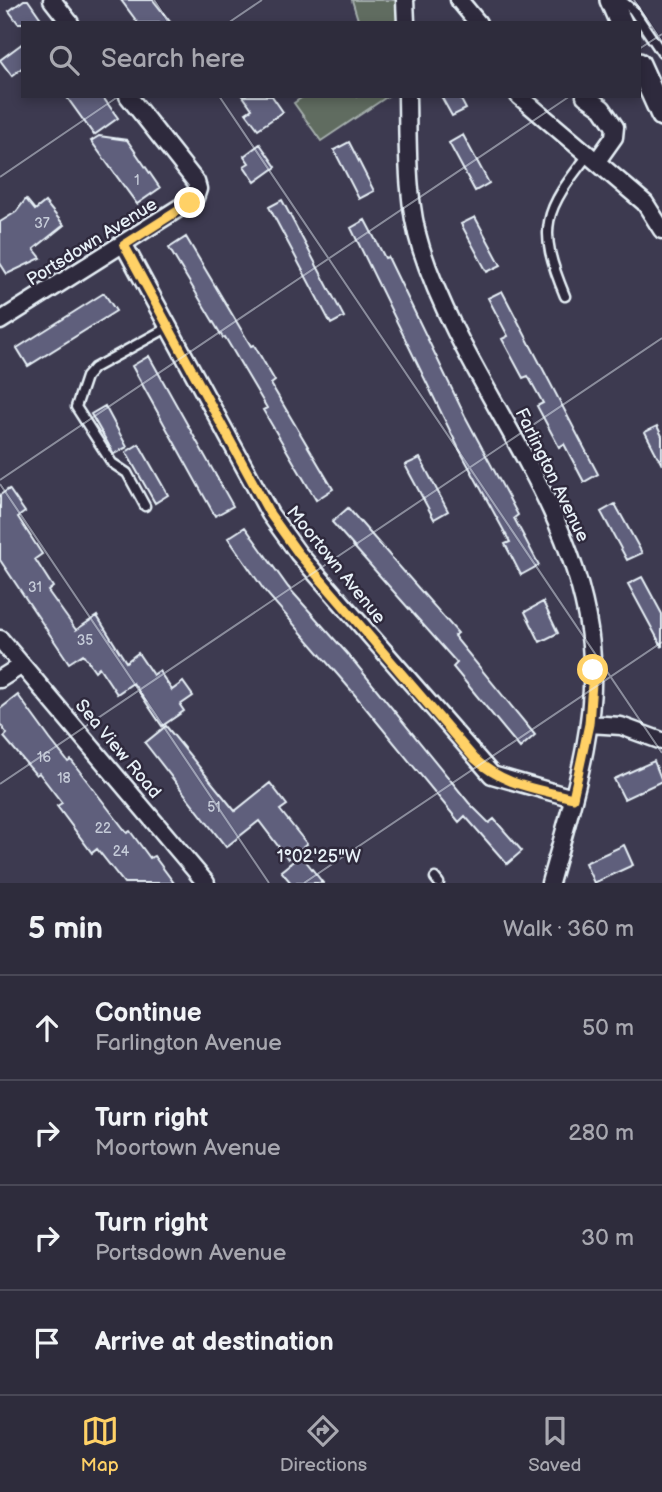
<!DOCTYPE html>
<meta charset="utf-8">
<style>
:root{--surface:#2e2c3c;--page:#3a3847;--text:#f1f3f6;--muted:#a7a7af;--line:#494856;--accent:#ffd166}
body{margin:0;font-family:"Balsamiq Sans",sans-serif;background:var(--page);color:var(--text)}
.stop{position:absolute;width:21px;height:21px;margin:-16px;border:5px solid #ffd166;border-radius:50%;background:#fff}
.stop.end{background:#ffd166;border-color:#fff;box-shadow:0 2px 7px #0008}
.list{margin:0;padding:0;list-style:none}
h2{display:flex;justify-content:space-between;align-items:center;height:91px;margin:0;padding:0 28px;font-size:30px}
h2 small{font-size:23px;font-weight:400;color:var(--muted)}
.list li{display:grid;grid-template-columns:46px 1fr auto;gap:21px;align-items:center;box-sizing:border-box;height:105px;padding:0 28px;border-top:2px solid var(--line)}
.list b{display:block;font-size:26px;white-space:nowrap}
.list p{margin:0;font-size:23px;white-space:nowrap;color:var(--muted)}
.list em{font-size:23px;font-style:normal;color:var(--muted)}
.icon{flex:none;width:38px;height:38px;fill:none;stroke:currentColor;stroke-width:2;stroke-linecap:round;stroke-linejoin:round}
.map{position:relative;flex:none;width:662px;height:883px;overflow:hidden}
.search{position:absolute;background:var(--surface);box-shadow:0 4px 10px #0003;left:21px;right:21px;top:21px;height:77px;display:flex;align-items:center;gap:18px;box-sizing:border-box;padding:0 24px;border-radius:0px;color:var(--muted);font-size:26px}
.sheet{height:511px;background:var(--surface)}
nav{display:flex;justify-content:space-around;align-items:center;box-sizing:border-box;height:98px;border-top:2px solid var(--line);background:var(--surface);font-size:19px;color:var(--muted)}
nav a{display:grid;justify-items:center;gap:4px}
nav .on{color:var(--accent)}
.map>svg:first-child{display:block}
.green{fill:#616c61;stroke:#a4aeac;stroke-width:2}
.building{fill:#5f5e7c;stroke:#e8f1f8;stroke-width:2}
.lines{fill:none;stroke-linecap:round;stroke-linejoin:round}
.service-casing{stroke:#e8f1f8;stroke-width:13}
.minor-casing{stroke:#e8f1f8;stroke-width:21}
.secondary-casing{stroke:#e8f1f8;stroke-width:26}
.service{stroke:#2f2a3d;stroke-width:8}
.minor{stroke:#2f2a3d;stroke-width:16}
.secondary{stroke:#2f2a3d;stroke-width:21}
.route{stroke:#ffd166;stroke-width:9}
.ticks{fill:none;stroke:#e8f1f8;stroke-width:2;stroke-opacity:0.45}
.labels{text-anchor:middle;dominant-baseline:central;stroke-width:5;stroke-linejoin:round;paint-order:stroke}
.number-label{font-size:14px;fill:#c6ccd9}
.street-label{font-size:18px;fill:#e8f1f8;stroke:#2f2a3d}
.ticks-label{font-size:18px;text-anchor:middle;fill:#e8f1f8;stroke:#2f2a3d;stroke-width:5;stroke-linejoin:round;paint-order:stroke}
</style>
<div class="map">
<svg width="662" height="883" viewBox="0 0 662 883">
<rect width="100%" height="100%" fill="#3d3a50"/>
<filter id="ink" filterUnits="userSpaceOnUse"><feTurbulence type="fractalNoise" baseFrequency=".0143" numOctaves="2"/><feDisplacementMap in="SourceGraphic" scale="14" xChannelSelector="R" yChannelSelector="G"/><feConvolveMatrix kernelMatrix="1 2 1 2 8 2 1 2 1" color-interpolation-filters="sRGB"/></filter>
<g filter="url(#ink)">
<!-- green -->
<path class="green" d="M 352,0 L 397,0 L 399,23 L 359,23 Z
M 304,96 L 388,96 L 321,141 L 294,103 Z"/>
<!-- building -->
<path class="building" d="M 24,0 L 28,0 L 44,23 L 18,23 L 9,11 Z
M 121,0 L 153,0 L 171,23 L 138,23 Z
M 23,43 L 23,67 L 12,76 L 0,60 Z
M 66,96 L 102,96 L 118,118 L 94,135 Z
M 243,96 L 272,96 L 283,112 L 258,129 L 246,113 L 252,109 Z
M 441,96 L 459,96 L 466,109 L 452,116 Z
M 463,135 L 489,183 L 475,191 L 449,143 Z
M 99,136 L 127,140 L 160,188 L 137,204 L 91,141 Z
M 349,142 L 374,191 L 359,199 L 334,150 Z
M 260,144 L 276,167 L 255,182 L 244,166 L 249,163 L 244,156 Z
M 26,199 L 35,210 L 45,202 L 64,225 L 34,249 L 41,258 L 7,274 L 0,263 L 0,222 L 16,212 Z
M 282,200 L 344,317 L 331,324 L 269,207 Z
M 475,217 L 501,265 L 487,272 L 461,224 Z
M 365,220 L 385,258 L 388,257 L 465,416 L 518,515 L 514,518 L 539,565 L 521,575 L 505,544 L 510,542 L 458,447 L 351,228 Z
M 186,237 L 251,346 L 254,345 L 275,381 L 271,384 L 333,489 L 316,500 L 263,410 L 267,408 L 225,337 L 223,338 L 169,248 Z
M 502,291 L 598,474 L 584,482 L 564,444 L 559,447 L 537,406 L 543,403 L 528,376 L 523,378 L 502,339 L 508,336 L 488,298 Z
M 104,293 L 116,311 L 28,366 L 17,348 Z
M 149,356 L 233,506 L 215,516 L 132,366 Z
M 105,406 L 127,447 L 114,454 L 91,414 Z
M 657,426 L 662,436 L 662,465 L 645,432 Z
M 139,444 L 168,495 L 155,503 L 126,452 Z
M 420,458 L 448,511 L 434,519 L 405,465 Z
M 9,489 L 25,512 L 18,517 L 42,554 L 35,559 L 53,587 L 48,591 L 76,630 L 97,616 L 126,662 L 138,653 L 153,675 L 159,671 L 172,690 L 183,682 L 193,696 L 180,705 L 184,711 L 162,726 L 133,683 L 117,694 L 99,667 L 95,671 L 83,654 L 69,663 L 0,560 L 0,495 Z
M 615,504 L 642,553 L 627,560 L 601,512 Z
M 348,508 L 458,633 L 454,636 L 535,735 L 520,748 L 453,667 L 457,663 L 332,522 Z
M 245,527 L 288,587 L 352,659 L 469,803 L 489,823 L 494,819 L 522,851 L 507,864 L 465,816 L 459,822 L 350,689 L 264,590 L 228,538 Z
M 642,577 L 662,614 L 662,647 L 628,584 Z
M 543,602 L 558,633 L 540,642 L 525,612 Z
M 18,695 L 50,739 L 68,762 L 71,760 L 127,833 L 130,831 L 150,858 L 154,856 L 174,883 L 124,883 L 97,849 L 92,853 L 57,806 L 62,803 L 39,773 L 36,775 L 4,737 L 7,734 L 0,724 L 0,709 Z
M 166,726 L 235,811 L 270,783 L 287,805 L 280,810 L 307,844 L 288,859 L 259,821 L 226,847 L 145,743 Z
M 654,761 L 662,781 L 624,799 L 614,779 Z
M 624,845 L 633,865 L 594,883 L 585,863 Z
M 301,855 L 323,883 L 291,883 L 281,871 Z"/>
<g class="lines">
<!-- service casing -->
<g class="service-casing">
<path id="service" d="M 621,0 L 633,10 L 662,53
M 565,296 C 536,227 544,211 589,154
M 145,506 L 127,473 L 112,463 L 76,407 L 86,377 L 94,368 L 167,328
M 435,878 L 439,883"/>
</g>
<!-- minor casing -->
<g class="minor-casing">
<path id="minor" d="M 52,0 L 70,23
M 405,0 L 406,23
M 459,0 L 478,23
M 407,96 C 408,146 406,201 421,248 C 465,386 576,498 591,645 C 599,725 571,807 550,883
M 519,96 L 645,203 L 662,230
M 585,96 L 602,108 L 615,127 L 614,137 L 597,161
M 124,245 L 270,514 L 298,553 L 492,775 L 573,798
M 0,321 L 195,198 L 198,189 L 196,182 L 128,96
M 0,639 L 206,883
M 0,679 L 22,665
M 589,724 L 621,726 L 662,741"/>
</g>
<!-- secondary casing -->
<g class="secondary-casing">
<path id="secondary" d="M 611,0 L 621,23
M 639,64 L 662,115"/>
</g>
<!-- service -->
<use href="#service" class="service"/>
<!-- minor -->
<use href="#minor" class="minor"/>
<!-- secondary -->
<use href="#secondary" class="secondary"/>
</g>
</g>
<g class="lines" filter="url(#ink)">
<!-- route -->
<path class="route" d="M 190,203 L 124,245 L 270,514 L 298,553 L 474,758 C 504,786 535,788 573,798 L 589,724 L 593,670"/>
</g>
<!-- ticks -->
<path class="ticks" d="M 154,0 L 169,23M 634,0 L 662,42M 228,23 L 262,0M 639,49 L 662,34M 219,96 L 662,753M 0,177 L 119,96M 0,480 L 570,96M 0,484 L 269,883M 0,784 L 662,338M 304,883 L 662,642"/>
<g class="labels">
<!-- number labels -->
<g class="number-label">
<text x="137" y="180">1</text>
<text x="42" y="223">37</text>
<text x="35" y="587">31</text>
<text x="85" y="640">35</text>
<text x="44" y="757">16</text>
<text x="64" y="778">18</text>
<text x="214" y="807">51</text>
<text x="103" y="828">22</text>
<text x="121" y="851">24</text>
</g>
<!-- street labels -->
<g class="street-label">
<text transform="translate(92 242) rotate(-32)">Portsdown Avenue</text>
<text transform="translate(552 475) rotate(64)">Farlington Avenue</text>
<text transform="translate(336 565) rotate(51)">Moortown Avenue</text>
<text transform="translate(118 749) rotate(50)">Sea View Road</text>
</g>
</g>
<g class="ticks-label">
<text x="319" y="862">1°02'25"W</text>
</g>
</svg>
<div class="stop" style="left:593px;top:670px"></div>
<div class="stop end" style="left:190px;top:203px"></div>
<div class="search"><svg class="icon" aria-label="search" viewBox="0 0 24 24"><circle cx="10" cy="10" r="6"/><path d="M15 15l6 6"/></svg>Search here</div>
</div>
<section class="sheet">
<h2>5 min<small>Walk · 360 m</small></h2>
<ul class="list">
<li><svg class="icon" aria-label="ahead" viewBox="0 0 24 24"><path d="M12 20V5M6 11l6-6 6 6"/></svg><div><b>Continue</b><p>Farlington Avenue</p></div><em>50 m</em></li>
<li><svg class="icon" aria-label="right" viewBox="0 0 24 24"><path d="M7 20v-9h11M14 6l5 5-5 5"/></svg><div><b>Turn right</b><p>Moortown Avenue</p></div><em>280 m</em></li>
<li><svg class="icon" aria-label="right" viewBox="0 0 24 24"><path d="M7 20v-9h11M14 6l5 5-5 5"/></svg><div><b>Turn right</b><p>Portsdown Avenue</p></div><em>30 m</em></li>
<li><svg class="icon" aria-label="arrive" viewBox="0 0 24 24"><path d="M6 21V4h12l-3 4 3 4H6"/></svg><div><b>Arrive at destination</b></div></li>
</ul>
</section>
<nav>
<a class="on"><svg class="icon" aria-label="map" viewBox="0 0 24 24"><path d="M3 6l6-2 6 2 6-2v14l-6 2-6-2-6 2zM9 4v14M15 6v14"/></svg>Map</a>
<a><svg class="icon" aria-label="directions" viewBox="0 0 24 24"><path d="M12 3l9 9-9 9-9-9zM9 14v-3h6M13 9l2 2-2 2"/></svg>Directions</a>
<a><svg class="icon" aria-label="saved" viewBox="0 0 24 24"><path d="M7 4h10v16l-5-4-5 4z"/></svg>Saved</a>
</nav>
